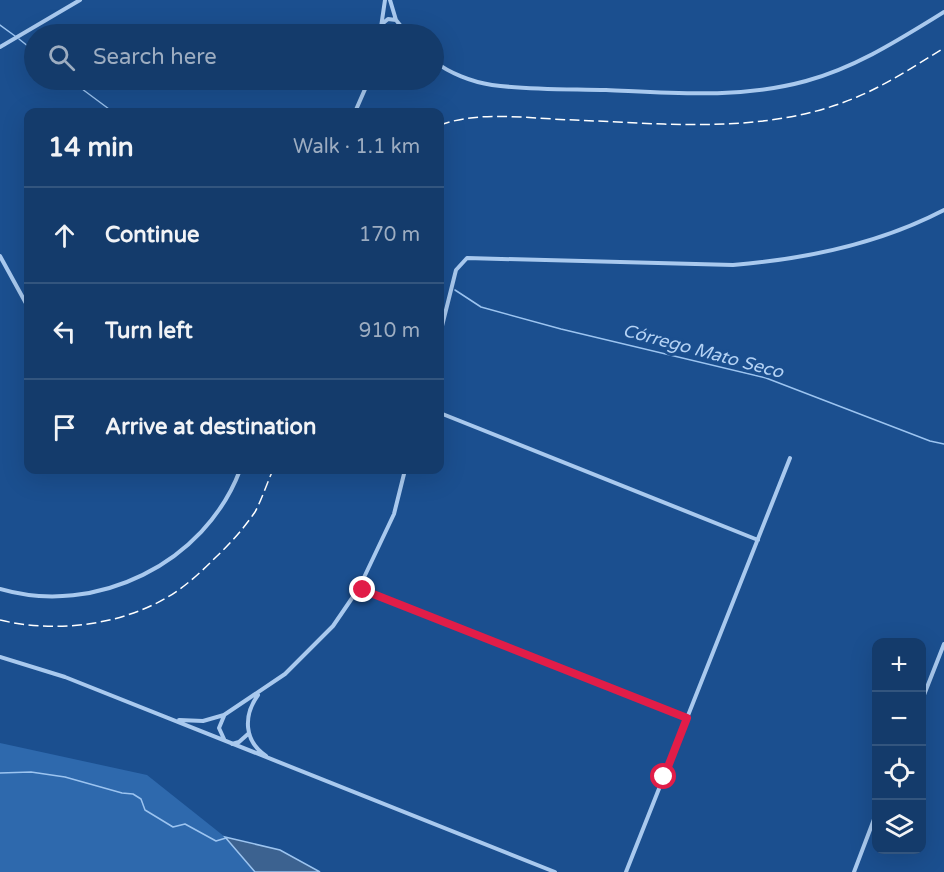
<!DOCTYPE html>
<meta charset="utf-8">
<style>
:root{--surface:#143b6b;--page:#214673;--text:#f1f3f6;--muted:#9dadc1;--line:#33557e}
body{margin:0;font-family:"Varela Round",sans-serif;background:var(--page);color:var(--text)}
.controls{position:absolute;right:18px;bottom:18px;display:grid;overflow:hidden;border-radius:12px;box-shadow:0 6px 24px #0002}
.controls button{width:54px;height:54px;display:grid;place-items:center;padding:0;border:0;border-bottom:2px solid var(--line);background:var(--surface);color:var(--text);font:30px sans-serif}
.stop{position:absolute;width:18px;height:18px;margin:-14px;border:4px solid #e11d48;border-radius:50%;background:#fff}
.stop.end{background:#e11d48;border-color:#fff;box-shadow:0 2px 6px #0008}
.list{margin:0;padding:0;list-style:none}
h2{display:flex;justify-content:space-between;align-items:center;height:78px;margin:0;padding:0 24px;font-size:26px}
h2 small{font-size:20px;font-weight:400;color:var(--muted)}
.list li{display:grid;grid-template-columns:39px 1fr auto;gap:18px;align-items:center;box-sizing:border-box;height:96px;padding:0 24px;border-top:2px solid var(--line)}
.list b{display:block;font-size:22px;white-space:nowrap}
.list em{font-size:20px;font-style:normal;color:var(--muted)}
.icon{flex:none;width:33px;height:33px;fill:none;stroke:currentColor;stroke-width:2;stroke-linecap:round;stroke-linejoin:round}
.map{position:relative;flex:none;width:944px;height:872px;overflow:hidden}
.search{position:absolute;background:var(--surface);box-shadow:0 6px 24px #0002;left:24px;top:24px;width:420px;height:66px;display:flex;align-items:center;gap:15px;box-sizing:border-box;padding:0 21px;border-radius:33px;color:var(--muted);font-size:22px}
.panel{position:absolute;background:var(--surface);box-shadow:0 6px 24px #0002;left:24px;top:108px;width:420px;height:366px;border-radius:12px}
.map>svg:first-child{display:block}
.green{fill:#2e69ad}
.water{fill:#3c6290;stroke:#9cc4f0;stroke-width:1.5}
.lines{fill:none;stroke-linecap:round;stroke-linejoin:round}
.stream{stroke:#9cc4f0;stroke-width:1.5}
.tertiary{stroke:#a9c9ee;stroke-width:4}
.rail{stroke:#fff;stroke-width:1.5;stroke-dasharray:10 4.5;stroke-linecap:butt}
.route{stroke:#e11d48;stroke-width:8}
.labels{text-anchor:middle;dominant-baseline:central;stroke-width:6;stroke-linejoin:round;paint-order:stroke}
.water-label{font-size:18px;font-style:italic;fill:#b5d3f5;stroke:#1b4f8f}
</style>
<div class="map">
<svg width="944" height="872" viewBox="0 0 944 872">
<rect width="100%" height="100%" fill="#1b4f8f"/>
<!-- green -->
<path class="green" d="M 0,743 L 147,775 L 225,837 L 257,872 L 0,872 Z"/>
<!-- water -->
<path class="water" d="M 225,837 L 280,850 L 320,872 L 255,872 Z"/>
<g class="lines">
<!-- stream -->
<path class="stream" d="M 0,25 L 15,36
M 19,39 L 34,51
M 70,80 L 113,112
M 440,280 L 443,283
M 455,290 L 481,307 L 561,329 L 766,378 L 930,441 L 944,444
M 0,773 L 31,772 L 65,777 L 122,793 L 133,794 L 141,799 L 145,810 L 173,827 L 185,824 L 216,841 L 226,838"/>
<!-- tertiary -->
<path class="tertiary" d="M 390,0 L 396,20 L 407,34
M 382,24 L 388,19 L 396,20
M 380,34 L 385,0
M 0,47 L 80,0
M 434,61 C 449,73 472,82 492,85 C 529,90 568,89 606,90 C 673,93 740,99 806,81 C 857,67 900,39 944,12
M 355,112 L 369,80
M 0,256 L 28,307
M 440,334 L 456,270 L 467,258 L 733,265 C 806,259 879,244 944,210
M 440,413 L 758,540
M 359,588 L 687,718
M 0,589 C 96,617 205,563 240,470
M 0,657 L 65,677 L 555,872
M 258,695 C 243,716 244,741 266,756
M 922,700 L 944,644
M 224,716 L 219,728 L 224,739
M 179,720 L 203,721 L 224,715 L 285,674 L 333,626 L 359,588 L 394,514 L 405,470
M 232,744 L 239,742 L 248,734
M 626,872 L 790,458
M 854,872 L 876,814"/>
<!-- rail -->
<path class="rail" d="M 440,125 C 481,110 531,119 575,120 C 669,124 768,135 857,97 C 888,84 916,65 944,48
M 0,620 C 53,633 118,626 166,598 C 184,588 201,572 216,557 C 230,544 244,528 255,512 C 262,499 267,483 273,470"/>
</g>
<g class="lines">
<!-- route -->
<path class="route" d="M 363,590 L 687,718 L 664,777"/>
</g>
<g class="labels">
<!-- water labels -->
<g class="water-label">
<text transform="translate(703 351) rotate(15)">Córrego Mato Seco</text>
</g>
</g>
</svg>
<div class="controls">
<button>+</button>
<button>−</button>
<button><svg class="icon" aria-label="locate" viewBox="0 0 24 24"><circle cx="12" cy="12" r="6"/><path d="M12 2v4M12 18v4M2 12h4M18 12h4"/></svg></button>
<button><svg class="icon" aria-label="layers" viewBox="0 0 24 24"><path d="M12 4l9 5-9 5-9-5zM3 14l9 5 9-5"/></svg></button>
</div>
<div class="stop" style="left:664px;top:777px"></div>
<div class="stop end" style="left:363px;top:590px"></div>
<div class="search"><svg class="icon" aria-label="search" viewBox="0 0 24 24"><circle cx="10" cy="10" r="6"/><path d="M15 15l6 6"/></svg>Search here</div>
<section class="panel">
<h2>14 min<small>Walk · 1.1 km</small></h2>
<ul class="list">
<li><svg class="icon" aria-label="ahead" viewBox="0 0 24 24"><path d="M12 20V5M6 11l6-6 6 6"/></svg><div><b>Continue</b></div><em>170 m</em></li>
<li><svg class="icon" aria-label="left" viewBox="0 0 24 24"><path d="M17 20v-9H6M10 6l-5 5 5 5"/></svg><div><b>Turn left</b></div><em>910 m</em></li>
<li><svg class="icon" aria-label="arrive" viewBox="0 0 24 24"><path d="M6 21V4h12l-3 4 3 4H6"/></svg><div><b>Arrive at destination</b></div></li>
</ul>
</section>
</div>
